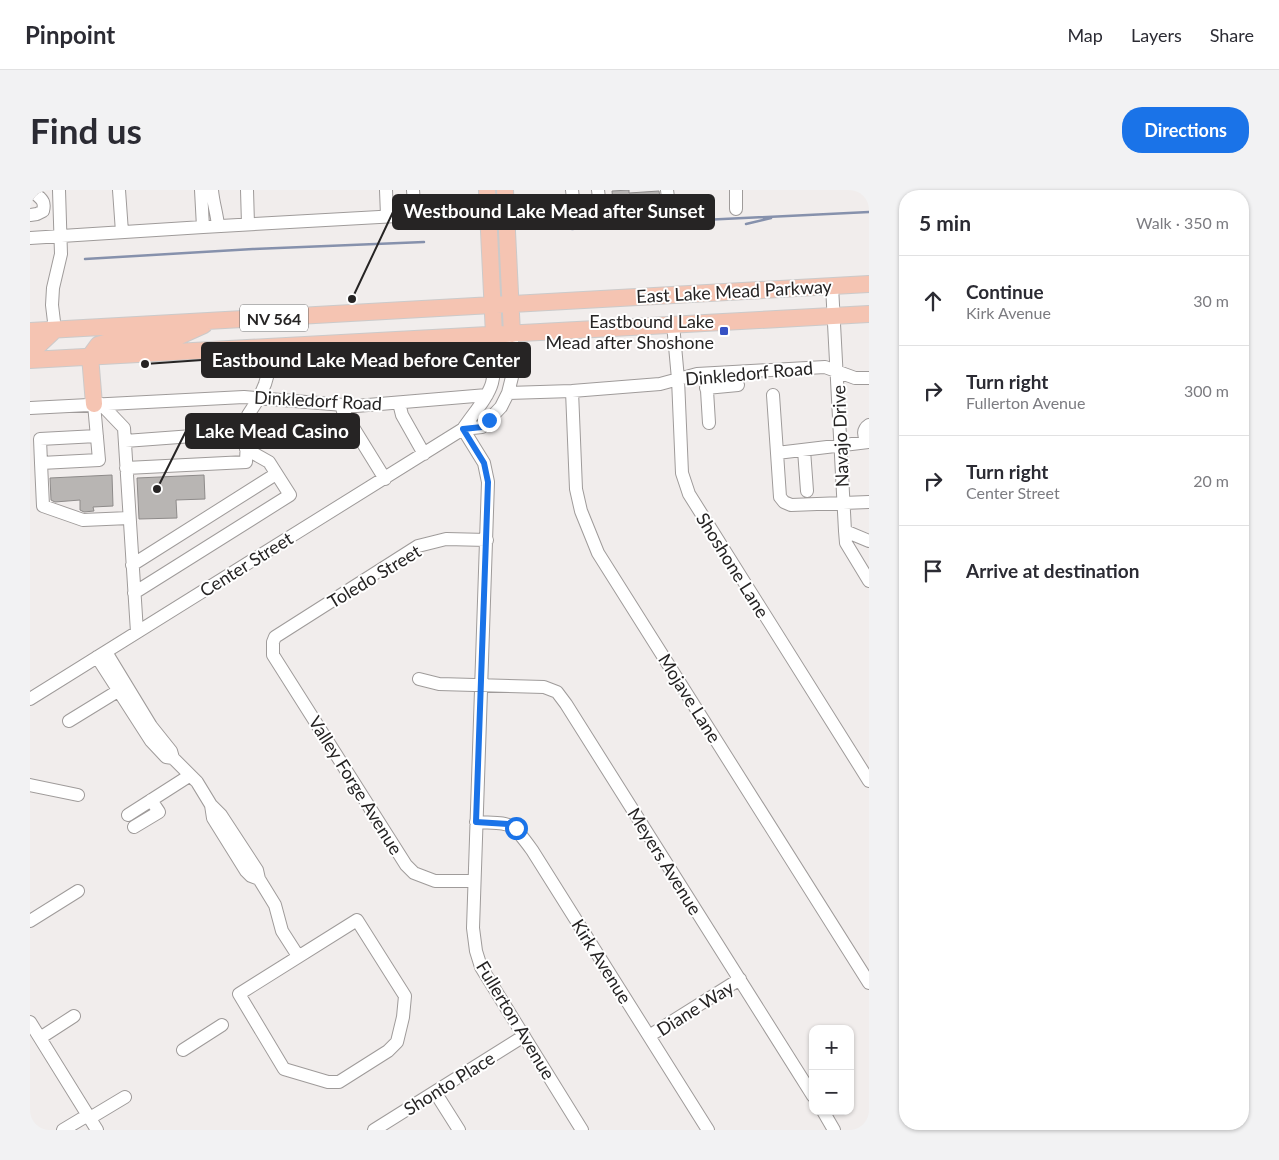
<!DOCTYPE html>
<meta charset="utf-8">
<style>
:root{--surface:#fff;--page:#f2f2f3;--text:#2b2b33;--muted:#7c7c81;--line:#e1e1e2;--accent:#1a73e8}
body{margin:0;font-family:Lato,sans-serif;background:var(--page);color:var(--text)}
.controls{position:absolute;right:15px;bottom:15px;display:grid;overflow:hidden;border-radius:10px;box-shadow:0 1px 4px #0004}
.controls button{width:45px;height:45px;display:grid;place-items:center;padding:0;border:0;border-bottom:1px solid var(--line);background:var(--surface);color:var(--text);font:25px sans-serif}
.stop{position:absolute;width:15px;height:15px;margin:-11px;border:4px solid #1a73e8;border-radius:50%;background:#fff}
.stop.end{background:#1a73e8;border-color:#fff;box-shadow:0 1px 5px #0008}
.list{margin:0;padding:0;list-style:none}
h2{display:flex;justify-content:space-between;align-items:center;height:65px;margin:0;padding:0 20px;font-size:21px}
h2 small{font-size:16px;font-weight:400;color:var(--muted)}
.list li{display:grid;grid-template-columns:32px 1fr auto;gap:15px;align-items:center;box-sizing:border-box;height:90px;padding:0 20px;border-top:1px solid var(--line)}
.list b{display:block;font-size:19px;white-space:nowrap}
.list p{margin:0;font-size:16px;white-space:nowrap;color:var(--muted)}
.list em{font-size:16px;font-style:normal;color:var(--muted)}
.icon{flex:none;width:28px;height:28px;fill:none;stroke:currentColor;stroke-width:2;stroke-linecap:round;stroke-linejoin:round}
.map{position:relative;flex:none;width:839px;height:940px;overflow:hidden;border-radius:20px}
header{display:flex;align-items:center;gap:30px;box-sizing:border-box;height:70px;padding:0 25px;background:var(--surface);border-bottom:1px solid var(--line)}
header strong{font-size:24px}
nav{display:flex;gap:28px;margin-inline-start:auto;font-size:18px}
.intro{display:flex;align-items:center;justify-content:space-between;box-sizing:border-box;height:120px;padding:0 30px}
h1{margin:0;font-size:35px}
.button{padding:12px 22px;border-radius:20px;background:var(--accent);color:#fff;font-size:18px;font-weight:700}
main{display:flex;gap:30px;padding:0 30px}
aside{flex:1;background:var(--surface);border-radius:20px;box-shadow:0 1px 4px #0004}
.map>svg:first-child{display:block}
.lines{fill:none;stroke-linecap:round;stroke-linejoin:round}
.stream{stroke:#8691ac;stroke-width:2.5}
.building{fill:#b8b5b3;stroke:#8e8b8a}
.minor-casing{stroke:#9f9b9a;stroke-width:14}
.major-casing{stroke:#cbcaca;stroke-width:18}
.minor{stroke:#fff;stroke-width:12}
.major{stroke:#f5c4b2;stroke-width:16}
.route{stroke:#1a73e8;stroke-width:6}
.poi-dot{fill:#3752c4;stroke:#fff;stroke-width:2}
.labels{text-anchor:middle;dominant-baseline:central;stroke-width:4;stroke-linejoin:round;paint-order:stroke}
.shield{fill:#fff;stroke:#676666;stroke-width:1}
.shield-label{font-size:16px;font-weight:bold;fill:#262424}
.street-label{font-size:18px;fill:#262424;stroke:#fff}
.poi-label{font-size:18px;fill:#262424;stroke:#fff;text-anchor:end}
.leader{fill:none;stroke:#262424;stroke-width:2}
.callout-dot{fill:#262424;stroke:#fff;stroke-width:2}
.callout{fill:#262424;stroke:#262424;stroke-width:2}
.callout-label{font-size:19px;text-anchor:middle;font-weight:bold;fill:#fff}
</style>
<header>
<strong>Pinpoint</strong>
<nav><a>Map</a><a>Layers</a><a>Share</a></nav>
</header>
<div class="intro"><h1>Find us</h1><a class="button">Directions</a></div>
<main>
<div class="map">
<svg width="839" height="940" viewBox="0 0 839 940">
<rect width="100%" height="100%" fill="#f1edec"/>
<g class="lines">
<!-- stream -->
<path class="stream" d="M 716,34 L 741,28
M 542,39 L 591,34 L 839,22
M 55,69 L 223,59 L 394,52"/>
</g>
<!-- building -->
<path class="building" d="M 599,0 L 599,3 L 629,1 L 633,25 L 584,28 L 582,1 Z
M 82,285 L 83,316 L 63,317 L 64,321 L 54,322 L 50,320 L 50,310 L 25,312 L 21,310 L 20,288 Z
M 174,285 L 175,309 L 146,310 L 147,328 L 109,329 L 107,288 Z"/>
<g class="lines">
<!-- minor casing -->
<g class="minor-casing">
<path id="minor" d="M 89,0 L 92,42
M 182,0 C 183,13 187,23 188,36
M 217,0 L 218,34
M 356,0 L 357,26
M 542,0 L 544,16 L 552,19 L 566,17 L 569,8 L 568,0
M 637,0 L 640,22
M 706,0 L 706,19
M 0,25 L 7,24 L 13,21 C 15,13 13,10 7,5 L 6,0
M 173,37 L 385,25 L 383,0
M 0,48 L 173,37 L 171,0
M 802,96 L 815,341 L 816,353 L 839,391
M 643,134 L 648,189 L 652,283 L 659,304 L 839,591
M 25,140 L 22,115 L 23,98 L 31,64 L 29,0
M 676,184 L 679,233
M 676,198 L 708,195
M 542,201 L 546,299 L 551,321 L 568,363 L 839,793
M 478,203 L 542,201 L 630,194 L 667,184 L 795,177 L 825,188 L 839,188
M 743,205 L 747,263 L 839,252
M 369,213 L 372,225 L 394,264
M 64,214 L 69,270 L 11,273 L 13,316 L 53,330 L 99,328
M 71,214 L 94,238 L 107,442
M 311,215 L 313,221 L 355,289
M 0,218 L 214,207 L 326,216 L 457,205
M 839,235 C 833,239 832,246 839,251
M 433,239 L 454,273 L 458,292 L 443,738 L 446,761 L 451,777 L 552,940
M 433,239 C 442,225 458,208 462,193 C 466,178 464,160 464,145
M 95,251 L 217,242
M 774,260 L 777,301
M 747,263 L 750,307 L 754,312 L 761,315 L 839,312
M 11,273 L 10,249 L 67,246
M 96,278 L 216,272 L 218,225 L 229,208 L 235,194 L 246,155
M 815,341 L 839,351
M 102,375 L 246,284
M 104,403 L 260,305 L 239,272 L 216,259
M 67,467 L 121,551 L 136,567 L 143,568 L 141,561 L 121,536 L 76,462
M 389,489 L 409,494 L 514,497 L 527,502 L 536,514 L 783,906
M 0,509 L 433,239 L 452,237 L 471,217 L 478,203 L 482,187 L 482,144
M 39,531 L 96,496
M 143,568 L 167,592 L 181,615 L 191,625 L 227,680 L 229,689 L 221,686 L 216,681 L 183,628 L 181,615
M 0,595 L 48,605
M 98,625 L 159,586
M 446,632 C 483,634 480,630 502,660 L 678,940
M 104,637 L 129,622 L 121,610
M 229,689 L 245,715 L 252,741 L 268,766
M 444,691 L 405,691 L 384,683 L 376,675 L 243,465 L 243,452 L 245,447 L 388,356 L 416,349 L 457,350
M 327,730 L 375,806 L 373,827 L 367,852 L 358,861 L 309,892 L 298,892 L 254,879 L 209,804 Z
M 0,731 L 48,701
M 0,832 L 67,940
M 619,846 L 710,789
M 10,848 L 44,826
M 153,860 L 192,835
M 405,902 L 429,940
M 793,921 L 804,940
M 60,928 L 95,907
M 33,940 L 58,925
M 344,940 L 494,846"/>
</g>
<!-- major casing -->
<g class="major-casing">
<path id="major" d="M 457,0 L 464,145
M 475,0 L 482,144
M 0,141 L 839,94
M 0,155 L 9,155 L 25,140
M 0,170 L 839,124
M 64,214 L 60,166 L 68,155 L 82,151 L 143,149 L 174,135"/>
</g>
<!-- minor -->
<use href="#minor" class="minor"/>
<!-- major -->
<use href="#major" class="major"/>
</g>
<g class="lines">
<!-- route -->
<path class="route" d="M 459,230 L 452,237 L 433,239 L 454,273 L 458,292 L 446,632 L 478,634 L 486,638"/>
</g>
<!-- markers -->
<rect class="poi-dot" x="689" y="136" width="10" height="10" rx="2.5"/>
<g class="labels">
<!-- shield labels -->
<rect class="shield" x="210" y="114.5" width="68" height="27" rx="4"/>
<g class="shield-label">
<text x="244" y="128">NV 564</text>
</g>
<!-- street labels -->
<g class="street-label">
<text transform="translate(704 101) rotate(-3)">East Lake Mead Parkway</text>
<text transform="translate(719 183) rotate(-5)">Dinkledorf Road</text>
<text transform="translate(288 210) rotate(3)">Dinkledorf Road</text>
<text transform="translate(810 246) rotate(-92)">Navajo Drive</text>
<text transform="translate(216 374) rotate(-32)">Center Street</text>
<text transform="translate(703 375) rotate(58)">Shoshone Lane</text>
<text transform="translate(344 386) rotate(-31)">Toledo Street</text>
<text transform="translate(660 508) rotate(58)">Mojave Lane</text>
<text transform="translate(326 595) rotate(58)">Valley Forge Avenue</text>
<text transform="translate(635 671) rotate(58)">Meyers Avenue</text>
<text transform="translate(572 771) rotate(58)">Kirk Avenue</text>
<text transform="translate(665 818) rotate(-32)">Diane Way</text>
<text transform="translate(486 830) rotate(59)">Fullerton Avenue</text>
<text transform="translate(419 893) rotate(-32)">Shonto Place</text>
</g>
<!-- poi labels -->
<g class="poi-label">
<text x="684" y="131">Eastbound Lake<tspan x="684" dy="21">Mead after Shoshone</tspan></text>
</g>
</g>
<!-- callouts -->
<path class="leader" d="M322 109L363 22M115 174L172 170M127 299L156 241"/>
<g class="callout-dot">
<circle cx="322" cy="109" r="5"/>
<circle cx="115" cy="174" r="5"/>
<circle cx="127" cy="299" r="5"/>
</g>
<g class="callout">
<rect x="363" y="5" width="321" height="34" rx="5"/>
<rect x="172" y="153" width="328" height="34" rx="5"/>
<rect x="156" y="224" width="173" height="34" rx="5"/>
</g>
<g class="callout-label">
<text x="524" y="28">Westbound Lake Mead after Sunset</text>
<text x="336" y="177">Eastbound Lake Mead before Center</text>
<text x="242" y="248">Lake Mead Casino</text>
</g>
</svg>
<div class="controls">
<button>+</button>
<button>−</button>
</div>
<div class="stop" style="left:486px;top:638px"></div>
<div class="stop end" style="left:459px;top:230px"></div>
</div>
<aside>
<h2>5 min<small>Walk · 350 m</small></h2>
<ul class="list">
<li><svg class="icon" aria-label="ahead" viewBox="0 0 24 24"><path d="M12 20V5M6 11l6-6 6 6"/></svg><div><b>Continue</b><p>Kirk Avenue</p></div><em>30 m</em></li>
<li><svg class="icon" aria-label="right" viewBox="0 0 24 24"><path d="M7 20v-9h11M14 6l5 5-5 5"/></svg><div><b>Turn right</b><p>Fullerton Avenue</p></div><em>300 m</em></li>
<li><svg class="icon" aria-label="right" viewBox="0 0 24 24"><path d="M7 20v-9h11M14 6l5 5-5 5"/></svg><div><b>Turn right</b><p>Center Street</p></div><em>20 m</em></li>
<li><svg class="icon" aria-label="arrive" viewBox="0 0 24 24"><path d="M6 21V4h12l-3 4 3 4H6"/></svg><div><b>Arrive at destination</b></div></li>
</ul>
</aside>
</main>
